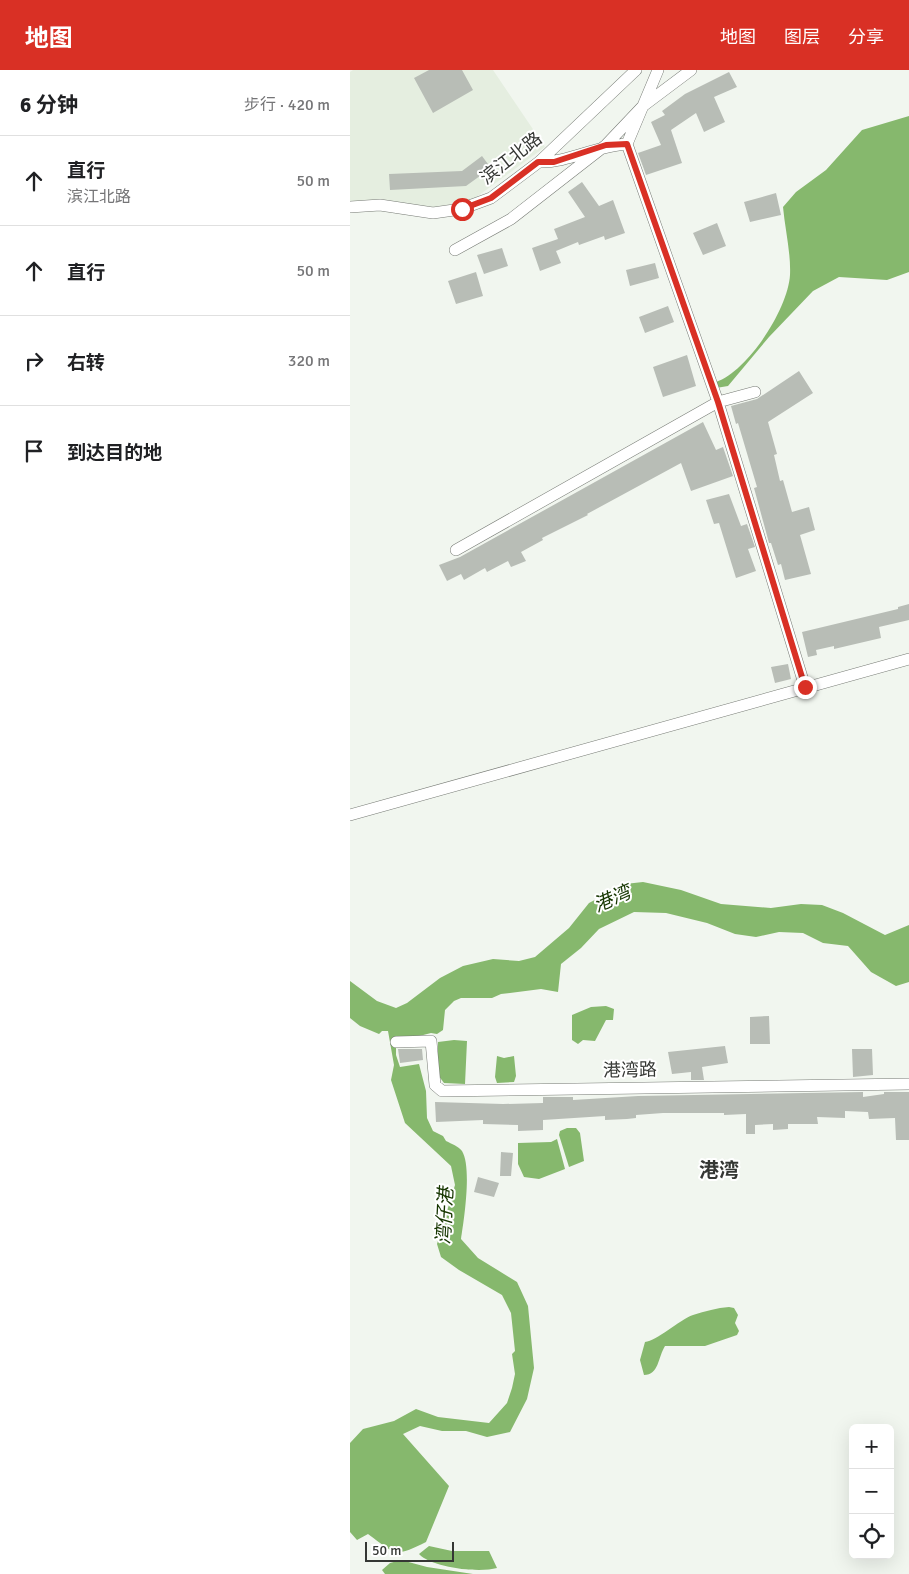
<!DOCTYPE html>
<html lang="zh">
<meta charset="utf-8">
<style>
:root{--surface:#fff;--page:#f6f6f6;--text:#202124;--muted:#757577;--line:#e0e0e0;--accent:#d93025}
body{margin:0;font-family:Signika,"Noto Sans SC",sans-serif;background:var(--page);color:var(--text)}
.controls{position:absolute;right:15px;bottom:15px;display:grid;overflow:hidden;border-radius:8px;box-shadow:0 5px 20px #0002}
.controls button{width:45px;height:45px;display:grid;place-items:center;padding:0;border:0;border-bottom:1px solid var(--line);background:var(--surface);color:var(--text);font:25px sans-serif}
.scale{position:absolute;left:15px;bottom:12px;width:89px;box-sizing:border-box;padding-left:5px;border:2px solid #353734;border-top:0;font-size:14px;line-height:18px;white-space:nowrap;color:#353734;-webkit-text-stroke:4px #fff;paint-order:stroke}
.stop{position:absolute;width:15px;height:15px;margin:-11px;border:4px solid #d93025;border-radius:50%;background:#fff}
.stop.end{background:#d93025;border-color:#fff;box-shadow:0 1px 5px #0008}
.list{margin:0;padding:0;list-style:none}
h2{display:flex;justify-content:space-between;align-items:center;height:65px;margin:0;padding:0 20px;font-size:21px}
h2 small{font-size:16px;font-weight:400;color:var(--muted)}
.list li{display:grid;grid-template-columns:32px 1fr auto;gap:15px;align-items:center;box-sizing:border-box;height:90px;padding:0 20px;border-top:1px solid var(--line)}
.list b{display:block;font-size:19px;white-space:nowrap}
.list p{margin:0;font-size:16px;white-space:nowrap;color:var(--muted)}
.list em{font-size:16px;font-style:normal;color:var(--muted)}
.icon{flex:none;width:28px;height:28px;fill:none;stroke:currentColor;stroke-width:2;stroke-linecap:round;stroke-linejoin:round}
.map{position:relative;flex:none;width:559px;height:1504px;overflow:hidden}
header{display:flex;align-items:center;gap:30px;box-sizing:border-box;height:70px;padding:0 25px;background:var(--accent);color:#fff}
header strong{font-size:24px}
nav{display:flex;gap:28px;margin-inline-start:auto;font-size:18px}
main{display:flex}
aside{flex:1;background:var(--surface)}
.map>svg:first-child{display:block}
.built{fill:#e5eee0}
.water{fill:#86b86d}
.building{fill:#b8bdb6}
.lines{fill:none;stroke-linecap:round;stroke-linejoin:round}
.minor-casing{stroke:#777b75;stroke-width:12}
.minor{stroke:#fff;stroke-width:11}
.route{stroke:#d93025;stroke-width:6}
.labels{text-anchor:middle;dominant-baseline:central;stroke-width:4;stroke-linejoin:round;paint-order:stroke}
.street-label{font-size:18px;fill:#353734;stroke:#fff}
.water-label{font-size:19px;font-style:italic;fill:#163600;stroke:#fff}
.quarter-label{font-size:20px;font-weight:bold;fill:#353734;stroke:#fff}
</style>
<header>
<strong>地图</strong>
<nav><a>地图</a><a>图层</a><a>分享</a></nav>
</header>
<main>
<aside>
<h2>6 分钟<small>步行 · 420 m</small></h2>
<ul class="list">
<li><svg class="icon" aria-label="ahead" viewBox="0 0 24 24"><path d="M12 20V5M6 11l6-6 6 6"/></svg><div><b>直行</b><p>滨江北路</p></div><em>50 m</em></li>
<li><svg class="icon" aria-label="ahead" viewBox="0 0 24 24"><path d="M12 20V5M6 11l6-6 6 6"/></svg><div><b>直行</b></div><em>50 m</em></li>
<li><svg class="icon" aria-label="right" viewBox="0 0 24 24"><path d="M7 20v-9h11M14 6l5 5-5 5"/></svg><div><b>右转</b></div><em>320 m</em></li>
<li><svg class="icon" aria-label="arrive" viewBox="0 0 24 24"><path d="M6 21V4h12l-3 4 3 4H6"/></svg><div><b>到达目的地</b></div></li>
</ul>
</aside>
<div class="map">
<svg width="559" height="1504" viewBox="0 0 559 1504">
<rect width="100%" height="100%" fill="#f1f6ef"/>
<!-- built -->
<path class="built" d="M 3,0 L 143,0 L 195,77 L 121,131 L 85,137 L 16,131 L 0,133 L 0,2 Z"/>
<!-- water -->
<path class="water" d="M 559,46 L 559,202 L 537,210 L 489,207 L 463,221 L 419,267 L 378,316 L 366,318 L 366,312 C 398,301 438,239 440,205 C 441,183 435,159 433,137 L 446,122 L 476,100 L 512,60 Z
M 293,812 L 331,820 L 371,834 L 421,838 L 451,834 L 472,835 L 493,843 L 535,865 L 559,855 L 559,912 L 546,916 L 521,902 L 498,876 L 473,873 L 453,863 L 429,862 L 406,867 L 385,864 L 357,853 L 316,843 L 284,842 L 249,859 L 231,878 L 211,894 L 208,922 L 191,919 L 151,924 L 142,928 L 111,928 L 104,931 L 95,940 L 93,960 L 87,964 L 81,963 L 46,972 L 46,985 L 50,997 L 69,994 L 76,1021 L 77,1048 L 83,1061 L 93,1066 L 96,1071 C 102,1074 108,1076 112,1081 C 122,1097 114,1150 111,1169 L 128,1188 L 167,1212 L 178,1236 L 184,1298 L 177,1329 L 160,1362 L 137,1367 L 116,1361 L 92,1361 L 70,1356 L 53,1364 L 99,1416 L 76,1472 C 43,1488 47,1485 18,1464 L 7,1470 L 0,1462 L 0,1373 L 13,1359 L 44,1351 L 66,1339 L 88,1347 L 139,1353 L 157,1333 L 162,1318 L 165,1304 L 162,1284 L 165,1281 L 161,1243 L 152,1225 L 109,1200 L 91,1187 L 87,1174 L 105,1115 L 101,1096 L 55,1053 L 41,1010 L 44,995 L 38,961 L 32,961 L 29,964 L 10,956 L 0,948 L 0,911 L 27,931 L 46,938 L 57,933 L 90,908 L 113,896 L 143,889 L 169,891 L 185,887 L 219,858 L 239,833 L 275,814 Z
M 256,936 L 264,939 L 263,950 L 256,950 L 245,971 L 233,970 L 228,974 L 222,970 L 222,945 L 241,937 Z
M 104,970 L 117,971 L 115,1014 L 94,1013 L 88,1005 L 88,972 Z
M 147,986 L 154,988 L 164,986 L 166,1006 L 164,1012 L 147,1013 L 145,1007 Z
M 217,1058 L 226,1058 L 230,1063 L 234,1091 L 219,1097 L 209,1065 L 210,1061 Z
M 207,1069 L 215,1099 L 189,1109 L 174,1107 L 168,1094 L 168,1073 L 201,1072 Z
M 379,1237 L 384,1238 L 388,1245 L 385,1253 L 389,1261 L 387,1265 L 355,1276 L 315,1276 C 308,1287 309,1305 294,1305 L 290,1290 L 295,1272 C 307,1271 329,1250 343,1245 C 355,1241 367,1238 379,1237 Z
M 79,1476 L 102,1481 L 139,1481 L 147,1498 C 129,1503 82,1498 69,1484 Z
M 51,1490 L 77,1497 L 123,1504 L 35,1504 L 32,1500 L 40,1493 Z"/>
<!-- building -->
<path class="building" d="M 79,0 L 112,0 L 123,20 L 83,43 L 64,8 Z
M 379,2 L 387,17 L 364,27 L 375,52 L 354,62 L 346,43 L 321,60 L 332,93 L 296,105 L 288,83 L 311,75 L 301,52 L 315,45 L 312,41 L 335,24 Z
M 132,86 L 141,98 L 116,116 L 40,120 L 39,104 L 112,101 Z
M 232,112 L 249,136 L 263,130 L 275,163 L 255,170 L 254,166 L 229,175 L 228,172 L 206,181 L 211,193 L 190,201 L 182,178 L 208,169 L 204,159 L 235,147 L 218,122 Z
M 426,123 L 431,145 L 400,152 L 394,132 Z
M 367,153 L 376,176 L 353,185 L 343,163 Z
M 152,178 L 158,196 L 134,204 L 127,185 Z
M 305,193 L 309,208 L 280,216 L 276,200 Z
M 126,202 L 133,226 L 106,234 L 98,211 Z
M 318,236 L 324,252 L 295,263 L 289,247 Z
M 337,285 L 346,316 L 313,327 L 303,297 Z
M 449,301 L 463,323 L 418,352 L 427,384 L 424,385 L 430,411 L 433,410 L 442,442 L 459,437 L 465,460 L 450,465 L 461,504 L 435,510 L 431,494 L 428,495 L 421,473 L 419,473 L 404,418 L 407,417 L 388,353 L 386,354 L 381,336 L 407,329 Z
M 353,352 L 366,380 L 373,377 L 383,406 L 341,421 L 331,393 L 237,444 L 238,445 L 192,468 L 193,470 L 171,482 L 176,491 L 161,497 L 158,491 L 137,502 L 135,498 L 114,510 L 111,504 L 97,511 L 89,495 L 110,487 Z
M 379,424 L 391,456 L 397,454 L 405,477 L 398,479 L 406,501 L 386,508 L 369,453 L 364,454 L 356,430 Z
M 559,534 L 559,550 L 529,557 L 531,568 L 484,579 L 484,576 L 466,580 L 467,585 L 458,587 L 452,562 L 548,539 L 548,537 Z
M 438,594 L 441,609 L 425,613 L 421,597 Z
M 419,946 L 420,974 L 400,974 L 400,947 Z
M 375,976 L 378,993 L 352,997 L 354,1010 L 341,1010 L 341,1002 L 322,1004 L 318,982 Z
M 48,979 L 72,979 L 73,990 L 50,993 Z
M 502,979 L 522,979 L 523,1005 L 503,1007 Z
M 513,1022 L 513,1027 L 534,1024 L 534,1022 L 559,1022 L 559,1070 L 546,1070 L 545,1048 L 519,1049 L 518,1042 L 495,1041 L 495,1048 L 467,1047 L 468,1054 L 438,1054 L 438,1059 L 423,1060 L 423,1054 L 405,1055 L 405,1064 L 396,1064 L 396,1044 L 374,1045 L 374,1043 L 313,1043 L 286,1045 L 286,1048 L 277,1049 L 255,1050 L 255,1046 L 193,1050 L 193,1060 L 168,1061 L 168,1055 L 133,1054 L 133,1050 L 86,1052 L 85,1032 L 153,1034 L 193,1033 L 193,1027 L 223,1027 L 223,1030 L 288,1026 Z
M 151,1082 L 163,1083 L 161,1106 L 150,1106 Z
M 128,1107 L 149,1113 L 144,1127 L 124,1122 Z"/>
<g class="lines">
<!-- minor casing -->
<g class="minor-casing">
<path id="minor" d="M 277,74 L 308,0
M 189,92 C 218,93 245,76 277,74 L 368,332 L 455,617
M 0,137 L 30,135 L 83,143 L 111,139 L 141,128 L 189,92 L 286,0
M 105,180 L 161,149 L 256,75 L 293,36 L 341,0
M 106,480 L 368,332 L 405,322
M 0,745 L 559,589
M 46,972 L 81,971 L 85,1015 L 92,1021 L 559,1014"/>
</g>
<!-- minor -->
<use href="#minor" class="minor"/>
</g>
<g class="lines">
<!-- route -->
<path class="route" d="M 112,139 L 141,128 L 188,92 L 204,92 L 256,75 L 277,74 L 368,332 L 455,617"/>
</g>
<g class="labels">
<!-- street labels -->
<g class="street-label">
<text transform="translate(161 88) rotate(-38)">滨江北路</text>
<text transform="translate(280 1000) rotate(-1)">港湾路</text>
</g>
<!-- water labels -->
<g class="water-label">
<text transform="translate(262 829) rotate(-24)">港湾</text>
<text transform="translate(95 1146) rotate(-87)">湾仔港</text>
</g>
<!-- quarter labels -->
<g class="quarter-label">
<text x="369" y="1100">港湾</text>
</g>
</g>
</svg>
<div class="controls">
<button>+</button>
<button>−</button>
<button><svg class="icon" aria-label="locate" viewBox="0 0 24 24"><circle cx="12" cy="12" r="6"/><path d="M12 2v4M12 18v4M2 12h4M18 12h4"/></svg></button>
</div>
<div class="scale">50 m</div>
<div class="stop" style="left:112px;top:139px"></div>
<div class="stop end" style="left:455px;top:617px"></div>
</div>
</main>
